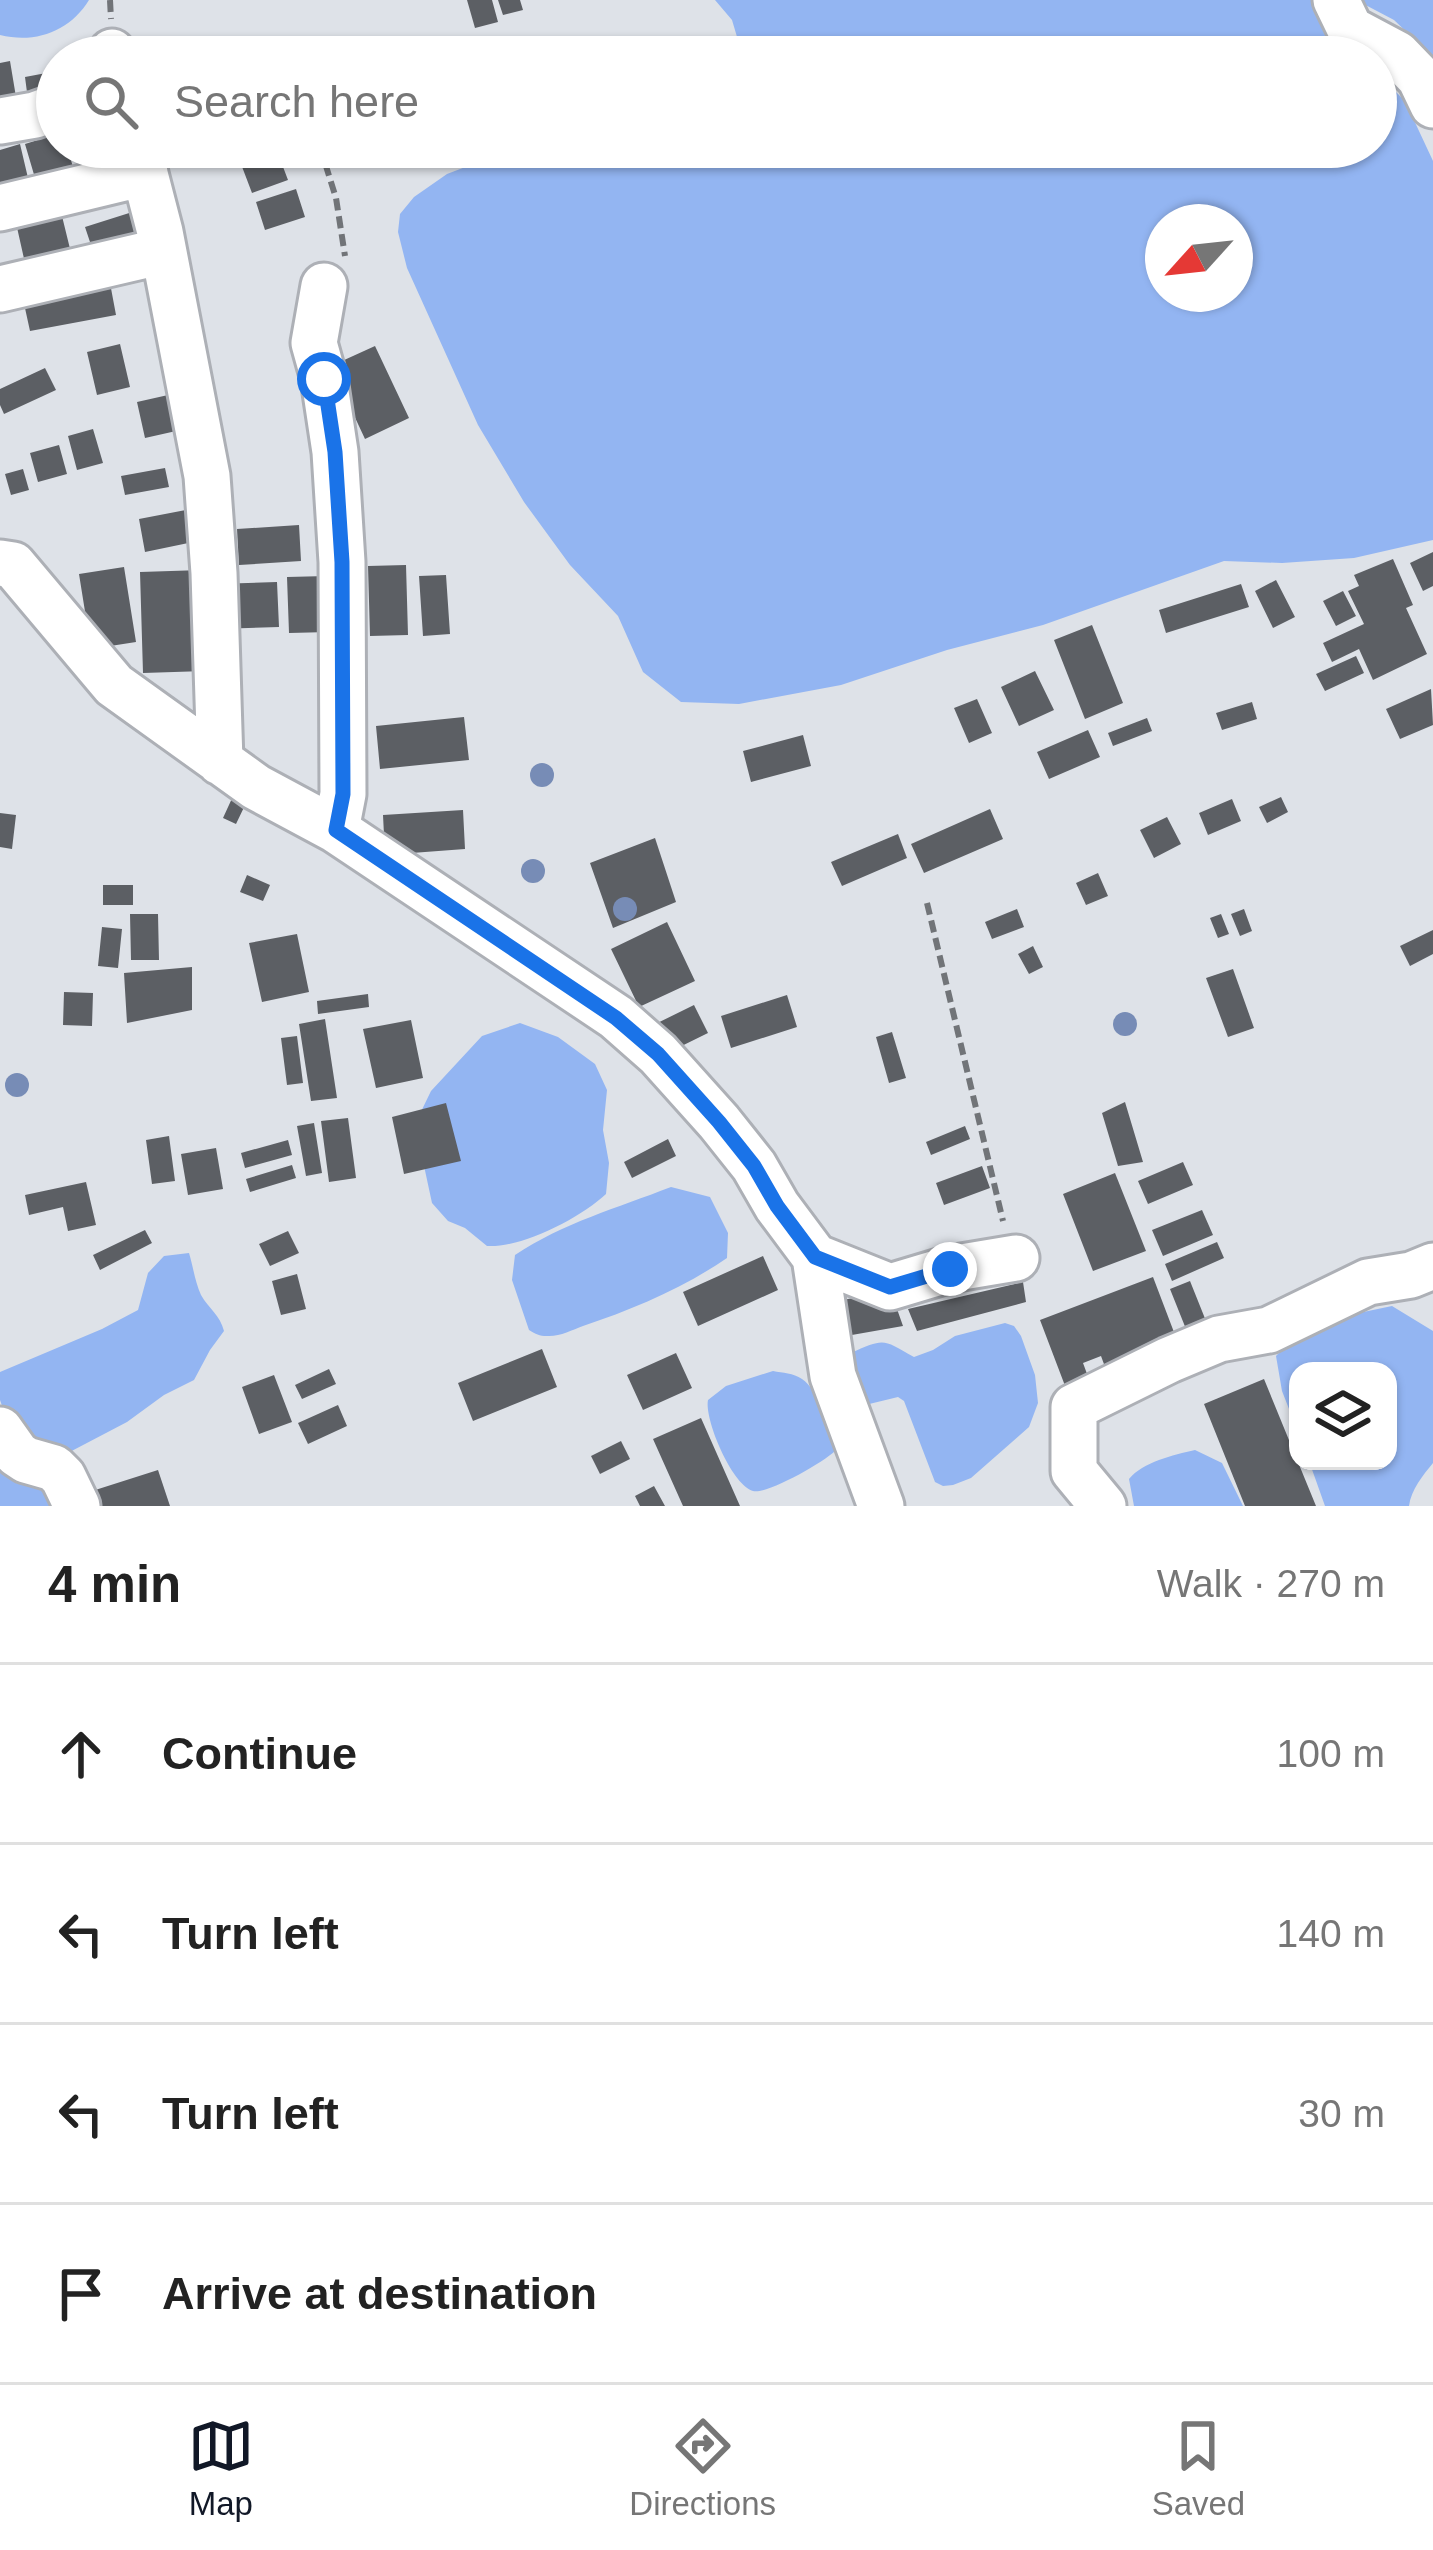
<!DOCTYPE html>
<meta charset="utf-8">
<style>
:root{--surface:#fff;--page:#f2f2f2;--text:#222;--muted:#767676;--line:#e0e0e0;--accent:#111827}
body{margin:0;font-family:Arial,sans-serif;background:var(--page);color:var(--text)}
.controls{position:absolute;right:36px;bottom:36px;display:grid;overflow:hidden;border-radius:24px;box-shadow:0 3px 9px #0004}
.controls button{width:108px;height:108px;display:grid;place-items:center;padding:0;border:0;border-bottom:3px solid var(--line);background:var(--surface);color:var(--text);font:60px sans-serif}
.compass{position:absolute;left:1145px;top:204px;width:108px;height:108px;border-radius:50%;background:var(--surface);box-shadow:0 3px 9px #0004;rotate:243deg}
.stop{position:absolute;width:36px;height:36px;margin:-27px;border:9px solid #1a73e8;border-radius:50%;background:#fff}
.stop.end{background:#1a73e8;border-color:#fff;box-shadow:0 3px 12px #0008}
.list{margin:0;padding:0;list-style:none}
h2{display:flex;justify-content:space-between;align-items:center;height:156px;margin:0;padding:0 48px;font-size:51px}
h2 small{font-size:39px;font-weight:400;color:var(--muted)}
.list li{display:grid;grid-template-columns:78px 1fr auto;gap:36px;align-items:center;box-sizing:border-box;height:180px;padding:0 48px;border-top:3px solid var(--line)}
.list b{display:block;font-size:45px;white-space:nowrap}
.list em{font-size:39px;font-style:normal;color:var(--muted)}
.icon{flex:none;width:66px;height:66px;fill:none;stroke:currentColor;stroke-width:2;stroke-linecap:round;stroke-linejoin:round}
.map{position:relative;flex:none;width:1433px;height:1506px;overflow:hidden}
.search{position:absolute;background:var(--surface);box-shadow:0 3px 9px #0004;left:36px;right:36px;top:36px;height:132px;display:flex;align-items:center;gap:30px;box-sizing:border-box;padding:0 42px;border-radius:66px;color:var(--muted);font-size:45px}
.sheet{height:876px;background:var(--surface)}
nav{display:flex;justify-content:space-around;align-items:center;box-sizing:border-box;height:168px;border-top:3px solid var(--line);background:var(--surface);font-size:33px;color:var(--muted)}
nav a{display:grid;justify-items:center;gap:6px}
nav .on{color:var(--accent)}
.map>svg:first-child{display:block}
.water{fill:#93b5f2;fill-rule:evenodd}
.building{fill:#5c5f64}
.lines{fill:none;stroke-linecap:round;stroke-linejoin:round}
.minor-casing{stroke:#adb0b6;stroke-width:51}
.path{stroke:#717478;stroke-width:6;stroke-dasharray:12 6;stroke-linecap:butt}
.minor{stroke:#fff;stroke-width:45}
.tree{fill:#778cb6}
.route{stroke:#1a73e8;stroke-width:15}
</style>
<div class="map">
<svg width="1433" height="1506" viewBox="0 0 1433 1506">
<rect width="100%" height="100%" fill="#dee2e8"/>
<!-- water -->
<path class="water" d="M 0,0 L 89,0 C 70,31 36,44 0,35 Z
M 715,0 L 1314,0 L 1361,57 L 743,57 L 732,20 Z
M 1356,0 L 1433,0 L 1433,69 L 1416,41 L 1394,20 Z
M 1376,72 L 1405,101 L 1433,161 L 1433,540 L 1354,558 L 1282,563 L 1224,561 L 1043,625 L 947,650 L 841,685 L 739,704 L 681,702 L 643,672 L 618,616 L 570,565 L 524,502 L 478,425 L 407,268 L 398,232 L 400,214 L 414,197 L 447,174 L 489,158 L 533,149 L 1376,147 ZM 1163,222 L 1235,222 L 1235,294 L 1163,294 Z
M 520,1023 L 558,1037 L 595,1064 L 607,1090 L 603,1130 L 609,1163 L 606,1194 C 580,1218 523,1248 487,1246 L 465,1228 L 448,1221 L 432,1203 L 415,1124 L 431,1091 L 482,1036 Z
M 671,1187 L 710,1197 L 728,1233 L 727,1258 C 683,1288 634,1309 583,1326 C 572,1330 559,1337 547,1336 C 539,1336 536,1334 529,1330 L 512,1280 L 515,1255 C 563,1223 617,1208 671,1187 Z
M 189,1253 C 193,1266 195,1282 201,1295 C 209,1309 220,1315 224,1331 L 210,1350 L 194,1380 L 164,1395 L 127,1422 L 64,1455 L 17,1449 L 0,1400 L 0,1372 L 102,1329 L 138,1310 L 148,1273 L 164,1256 Z
M 1392,1306 L 1433,1331 L 1433,1463 C 1423,1475 1411,1490 1409,1506 L 1325,1506 L 1309,1461 L 1388,1461 L 1388,1371 L 1298,1371 L 1298,1432 L 1282,1391 L 1276,1356 L 1306,1324 Z
M 1005,1323 L 1014,1326 L 1021,1336 L 1035,1375 L 1038,1403 L 1029,1427 L 971,1478 L 953,1485 L 943,1486 L 935,1482 L 904,1401 L 898,1397 L 861,1406 L 851,1353 C 886,1337 883,1340 914,1357 L 933,1350 L 955,1336 Z
M 773,1371 C 783,1373 793,1373 802,1379 C 818,1389 833,1431 837,1449 C 828,1460 767,1495 753,1491 C 732,1485 704,1419 708,1400 L 726,1386 Z
M 1195,1450 L 1222,1463 L 1243,1506 L 1134,1506 L 1129,1479 C 1143,1462 1173,1455 1195,1450 Z
M 19,1466 L 67,1506 L 0,1506 L 0,1467 Z"/>
<!-- building -->
<path class="building" d="M 467,0 L 492,0 L 498,22 L 475,28 Z
M 498,0 L 520,0 L 523,10 L 503,15 Z
M 10,61 L 16,97 L 0,100 L 0,63 Z
M 57,71 L 57,95 L 28,100 L 25,77 Z
M 57,134 L 57,147 L 67,147 L 73,167 L 35,178 L 25,144 Z
M 20,144 L 28,178 L 0,185 L 0,150 Z
M 79,147 L 129,147 L 130,148 L 83,161 Z
M 277,151 L 288,180 L 252,193 L 241,164 Z
M 296,189 L 305,217 L 265,230 L 256,202 Z
M 145,208 L 154,237 L 95,257 L 85,227 Z
M 61,212 L 73,261 L 27,272 L 16,223 Z
M 110,283 L 116,315 L 30,331 L 23,299 Z
M 120,344 L 130,387 L 97,395 L 87,352 Z
M 375,346 L 409,418 L 365,439 L 331,366 Z
M 45,368 L 56,390 L 4,414 L 0,405 L 0,389 Z
M 177,393 L 185,429 L 145,438 L 137,402 Z
M 93,429 L 103,463 L 77,470 L 68,436 Z
M 59,445 L 67,474 L 38,482 L 30,453 Z
M 165,468 L 169,487 L 125,495 L 121,476 Z
M 23,469 L 29,490 L 11,495 L 5,474 Z
M 191,509 L 198,541 L 145,552 L 139,519 Z
M 299,525 L 301,561 L 239,565 L 237,529 Z
M 1433,552 L 1433,586 L 1423,591 L 1410,563 Z
M 1393,559 L 1413,605 L 1406,608 L 1427,654 L 1373,680 L 1359,649 L 1332,662 L 1323,643 L 1364,624 L 1348,591 L 1359,586 L 1354,575 Z
M 406,565 L 408,635 L 370,636 L 368,566 Z
M 124,567 L 136,642 L 91,649 L 79,574 Z
M 202,570 L 205,671 L 143,673 L 140,572 Z
M 446,575 L 450,634 L 423,636 L 419,576 Z
M 327,576 L 329,632 L 289,633 L 287,577 Z
M 1276,580 L 1295,617 L 1273,628 L 1255,591 Z
M 277,582 L 279,627 L 217,629 L 215,584 Z
M 1241,584 L 1249,607 L 1166,633 L 1159,610 Z
M 1343,591 L 1356,616 L 1336,626 L 1323,601 Z
M 1092,625 L 1123,703 L 1085,719 L 1054,640 Z
M 1356,656 L 1364,673 L 1325,691 L 1316,674 Z
M 1035,671 L 1054,710 L 1019,726 L 1001,687 Z
M 1431,689 L 1433,725 L 1400,739 L 1386,709 Z
M 977,699 L 992,733 L 969,743 L 954,708 Z
M 1252,702 L 1257,719 L 1222,730 L 1216,713 Z
M 464,717 L 469,760 L 380,769 L 376,726 Z
M 1147,718 L 1152,731 L 1113,746 L 1108,733 Z
M 1088,730 L 1100,757 L 1049,779 L 1037,752 Z
M 803,735 L 811,766 L 751,782 L 743,751 Z
M 234,794 L 247,801 L 236,824 L 223,818 Z
M 1281,797 L 1288,812 L 1267,823 L 1259,807 Z
M 1232,799 L 1241,821 L 1208,835 L 1199,813 Z
M 990,809 L 1003,839 L 924,873 L 911,844 Z
M 463,810 L 465,849 L 385,855 L 383,815 Z
M 0,813 L 16,815 L 12,849 L 0,847 Z
M 1167,817 L 1181,844 L 1154,858 L 1140,830 Z
M 898,834 L 907,858 L 842,886 L 831,862 Z
M 655,838 L 676,902 L 613,928 L 590,863 Z
M 1098,873 L 1108,896 L 1086,905 L 1076,883 Z
M 247,875 L 270,885 L 263,901 L 240,892 Z
M 103,885 L 133,885 L 133,905 L 103,905 Z
M 1017,909 L 1024,927 L 992,939 L 985,922 Z
M 1244,909 L 1252,931 L 1240,936 L 1231,914 Z
M 130,914 L 158,914 L 159,960 L 131,960 Z
M 1221,914 L 1229,934 L 1218,938 L 1210,918 Z
M 667,922 L 695,981 L 639,1007 L 611,949 Z
M 102,927 L 122,929 L 118,968 L 98,966 Z
M 1433,930 L 1433,954 L 1410,966 L 1400,946 Z
M 297,934 L 309,992 L 262,1002 L 249,943 Z
M 1033,946 L 1043,967 L 1029,974 L 1018,954 Z
M 192,967 L 192,1010 L 127,1023 L 124,973 Z
M 1233,969 L 1254,1028 L 1228,1037 L 1206,978 Z
M 64,992 L 93,993 L 92,1026 L 63,1025 Z
M 368,994 L 369,1007 L 318,1014 L 317,1001 Z
M 787,995 L 797,1027 L 731,1048 L 721,1016 Z
M 694,1005 L 708,1033 L 645,1064 L 631,1036 Z
M 325,1019 L 337,1098 L 311,1101 L 299,1024 Z
M 411,1020 L 423,1078 L 376,1088 L 363,1029 Z
M 892,1032 L 906,1078 L 889,1083 L 876,1037 Z
M 297,1036 L 303,1083 L 287,1085 L 281,1038 Z
M 1125,1102 L 1143,1162 L 1118,1166 L 1102,1113 Z
M 446,1103 L 461,1161 L 404,1174 L 392,1117 Z
M 348,1118 L 356,1178 L 329,1182 L 321,1121 Z
M 314,1123 L 322,1173 L 306,1176 L 297,1126 Z
M 965,1126 L 970,1139 L 931,1155 L 926,1142 Z
M 169,1136 L 175,1181 L 152,1184 L 146,1140 Z
M 668,1139 L 676,1156 L 632,1178 L 624,1162 Z
M 288,1140 L 292,1155 L 245,1168 L 241,1153 Z
M 216,1148 L 223,1189 L 188,1195 L 181,1154 Z
M 1183,1162 L 1193,1185 L 1148,1204 L 1138,1181 Z
M 292,1165 L 296,1178 L 250,1192 L 246,1179 Z
M 982,1166 L 990,1188 L 944,1205 L 936,1183 Z
M 1115,1173 L 1146,1251 L 1093,1271 L 1063,1194 Z
M 86,1182 L 96,1225 L 68,1231 L 63,1207 L 29,1215 L 25,1195 Z
M 1202,1210 L 1213,1235 L 1163,1256 L 1152,1230 Z
M 145,1230 L 152,1243 L 100,1270 L 93,1255 Z
M 288,1231 L 299,1253 L 270,1266 L 259,1244 Z
M 1217,1242 L 1224,1258 L 1172,1281 L 1165,1264 Z
M 763,1256 L 778,1290 L 698,1326 L 683,1292 Z
M 297,1274 L 306,1309 L 281,1315 L 272,1281 Z
M 1153,1277 L 1180,1348 L 1108,1375 L 1101,1356 L 1083,1363 L 1090,1382 L 1067,1391 L 1040,1320 Z
M 1190,1281 L 1206,1321 L 1186,1329 L 1170,1289 Z
M 1023,1282 L 1026,1302 L 917,1331 L 908,1309 Z
M 891,1292 L 903,1326 L 829,1339 L 817,1304 Z
M 542,1349 L 557,1387 L 473,1421 L 458,1383 Z
M 676,1353 L 692,1388 L 643,1410 L 627,1375 Z
M 329,1369 L 336,1384 L 302,1399 L 295,1385 Z
M 274,1375 L 292,1422 L 259,1434 L 242,1387 Z
M 1264,1379 L 1316,1506 L 1245,1506 L 1204,1404 Z
M 338,1405 L 347,1426 L 308,1444 L 298,1423 Z
M 701,1418 L 740,1506 L 683,1506 L 653,1439 Z
M 621,1441 L 630,1459 L 600,1474 L 591,1456 Z
M 158,1470 L 170,1506 L 93,1506 L 89,1492 Z
M 654,1486 L 665,1506 L 640,1506 L 635,1496 Z"/>
<g class="lines">
<!-- minor casing -->
<g class="minor-casing">
<path id="minor" d="M 1336,0 L 1350,29 L 1397,54 L 1420,78 L 1433,105
M 109,57 L 112,52
M 0,121 L 35,115 L 57,107
M 138,147 L 160,232 L 207,476 L 214,573 L 220,762
M 0,208 L 145,173
M 324,286 L 314,343 L 324,379 L 335,452 L 342,562 L 343,794 L 336,830
M 0,289 L 163,251
M 0,563 L 13,565 L 114,685 L 256,787 L 336,830 L 616,1017 L 658,1054 L 719,1122 L 754,1166 L 777,1206 L 815,1257 L 833,1376 L 881,1506
M 815,1257 L 890,1287 L 950,1269 L 1016,1258
M 0,1430 L 17,1454 L 26,1460 L 54,1468 L 63,1477 L 77,1506
M 1103,1506 L 1074,1471 L 1074,1407 L 1169,1360 L 1219,1339 L 1269,1330 L 1368,1282 L 1411,1275 L 1433,1266"/>
</g>
<!-- path -->
<path class="path" d="M 110,0 L 111,19
M 320,147 L 336,198 L 345,256
M 927,903 L 1003,1221"/>
<!-- minor -->
<use href="#minor" class="minor"/>
</g>
<!-- trees -->
<g class="tree">
<circle cx="542" cy="775" r="12"/>
<circle cx="533" cy="871" r="12"/>
<circle cx="625" cy="909" r="12"/>
<circle cx="1125" cy="1024" r="12"/>
<circle cx="17" cy="1085" r="12"/>
</g>
<g class="lines">
<!-- route -->
<path class="route" d="M 324,379 L 335,452 L 342,562 L 343,794 L 336,830 L 616,1018 L 658,1054 L 719,1122 L 754,1166 L 777,1206 L 815,1257 L 890,1287 L 950,1269"/>
</g>
</svg>
<div class="controls">
<button><svg class="icon" aria-label="layers" viewBox="0 0 24 24"><path d="M12 4l9 5-9 5-9-5zM3 14l9 5 9-5"/></svg></button>
</div>
<svg class="compass" viewBox="-18 -18 36 36"><path d="M0-13l5 13h-10z" fill="#e53935"/><path d="M0 13l5-13h-10z" fill="#767676"/></svg>
<div class="stop" style="left:324px;top:379px"></div>
<div class="stop end" style="left:950px;top:1269px"></div>
<div class="search"><svg class="icon" aria-label="search" viewBox="0 0 24 24"><circle cx="10" cy="10" r="6"/><path d="M15 15l6 6"/></svg>Search here</div>
</div>
<section class="sheet">
<h2>4 min<small>Walk · 270 m</small></h2>
<ul class="list">
<li><svg class="icon" aria-label="ahead" viewBox="0 0 24 24"><path d="M12 20V5M6 11l6-6 6 6"/></svg><div><b>Continue</b></div><em>100 m</em></li>
<li><svg class="icon" aria-label="left" viewBox="0 0 24 24"><path d="M17 20v-9H6M10 6l-5 5 5 5"/></svg><div><b>Turn left</b></div><em>140 m</em></li>
<li><svg class="icon" aria-label="left" viewBox="0 0 24 24"><path d="M17 20v-9H6M10 6l-5 5 5 5"/></svg><div><b>Turn left</b></div><em>30 m</em></li>
<li><svg class="icon" aria-label="arrive" viewBox="0 0 24 24"><path d="M6 21V4h12l-3 4 3 4H6"/></svg><div><b>Arrive at destination</b></div></li>
</ul>
</section>
<nav>
<a class="on"><svg class="icon" aria-label="map" viewBox="0 0 24 24"><path d="M3 6l6-2 6 2 6-2v14l-6 2-6-2-6 2zM9 4v14M15 6v14"/></svg>Map</a>
<a><svg class="icon" aria-label="directions" viewBox="0 0 24 24"><path d="M12 3l9 9-9 9-9-9zM9 14v-3h6M13 9l2 2-2 2"/></svg>Directions</a>
<a><svg class="icon" aria-label="saved" viewBox="0 0 24 24"><path d="M7 4h10v16l-5-4-5 4z"/></svg>Saved</a>
</nav>
